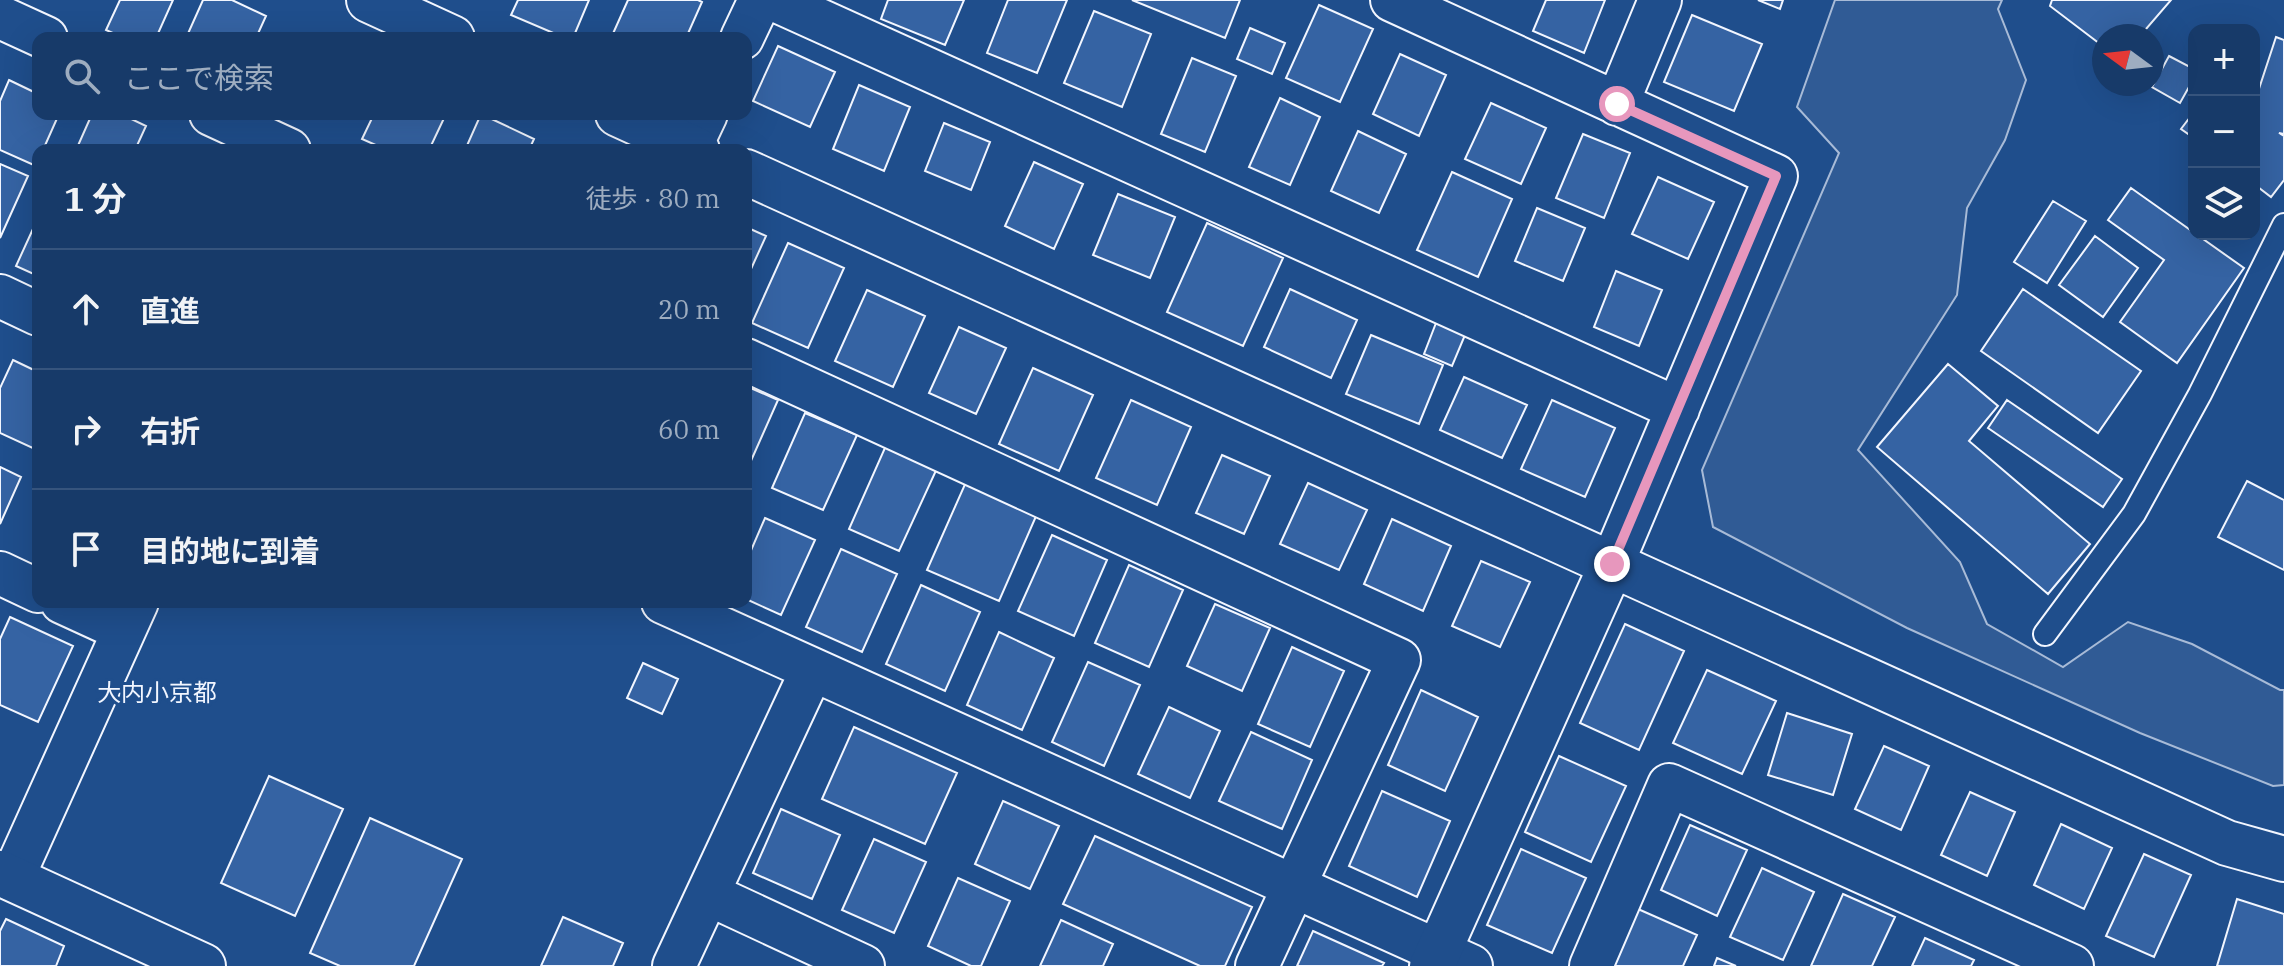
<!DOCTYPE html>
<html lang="ja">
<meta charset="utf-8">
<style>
:root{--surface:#173a69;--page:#244571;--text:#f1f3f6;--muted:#9eadc0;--line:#36547d}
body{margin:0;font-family:"IBM Plex Serif","Noto Sans JP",serif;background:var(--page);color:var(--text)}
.controls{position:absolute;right:24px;top:24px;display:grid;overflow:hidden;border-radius:16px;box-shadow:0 8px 32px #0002}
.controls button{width:72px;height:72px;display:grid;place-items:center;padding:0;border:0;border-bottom:2px solid var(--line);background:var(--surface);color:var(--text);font:40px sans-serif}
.compass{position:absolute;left:2092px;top:24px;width:72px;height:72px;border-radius:50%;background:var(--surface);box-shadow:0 8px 32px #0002;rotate:285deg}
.stop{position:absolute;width:24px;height:24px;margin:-18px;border:6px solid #e797bd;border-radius:50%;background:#fff}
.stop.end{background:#e797bd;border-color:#fff;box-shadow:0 2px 8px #0008}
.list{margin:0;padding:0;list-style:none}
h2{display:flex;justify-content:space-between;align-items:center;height:104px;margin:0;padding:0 32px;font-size:34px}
h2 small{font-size:26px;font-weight:400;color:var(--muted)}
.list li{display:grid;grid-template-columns:52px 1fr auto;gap:24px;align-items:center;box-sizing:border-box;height:120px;padding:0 32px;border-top:2px solid var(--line)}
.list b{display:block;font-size:30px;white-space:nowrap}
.list em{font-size:26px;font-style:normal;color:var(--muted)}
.icon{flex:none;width:44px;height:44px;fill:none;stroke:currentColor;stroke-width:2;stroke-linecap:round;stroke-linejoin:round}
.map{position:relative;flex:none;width:2284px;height:966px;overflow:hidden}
.search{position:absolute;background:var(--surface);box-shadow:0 8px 32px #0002;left:32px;top:32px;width:720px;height:88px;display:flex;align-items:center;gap:20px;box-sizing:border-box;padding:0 28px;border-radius:16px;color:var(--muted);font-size:30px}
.panel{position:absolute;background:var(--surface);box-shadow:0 8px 32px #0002;left:32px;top:144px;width:720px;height:464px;border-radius:16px}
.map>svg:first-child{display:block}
.green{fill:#305b95;stroke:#a8bbd7;stroke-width:2}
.building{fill:#3563a3;stroke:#f2f6ff;stroke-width:2}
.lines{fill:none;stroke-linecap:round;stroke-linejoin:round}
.lane-casing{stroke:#f2f6ff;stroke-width:26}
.street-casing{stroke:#f2f6ff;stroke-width:46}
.secondary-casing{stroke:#f2f6ff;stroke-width:48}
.lane{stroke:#1f4e8c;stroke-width:22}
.street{stroke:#1f4e8c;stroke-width:42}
.secondary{stroke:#1f4e8c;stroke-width:44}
.route{stroke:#e797bd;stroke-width:10}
.labels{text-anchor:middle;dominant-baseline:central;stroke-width:6;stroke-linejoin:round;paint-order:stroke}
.quarter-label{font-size:24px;fill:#f2f6ff;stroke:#1f4e8c}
</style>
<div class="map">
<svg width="2284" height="966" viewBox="0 0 2284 966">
<rect width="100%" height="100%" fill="#1f4e8c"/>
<!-- green -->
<path class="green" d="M 1835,0 L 2002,0 L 1998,9 L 2026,80 L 2005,140 L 1967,208 L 1957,295 L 1858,450 L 1960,562 L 1987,624 L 2063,667 L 2128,622 L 2192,644 L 2280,690 L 2284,690 L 2284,785 L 2273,786 L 2140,733 L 1907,628 L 1713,527 L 1702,470 L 1839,153 L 1797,107 Z"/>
<!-- building -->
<path class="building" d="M 120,0 L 173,0 L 156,38 L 124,38 L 106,30 Z
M 203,0 L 232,0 L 266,16 L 256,38 L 186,38 Z
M 518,0 L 589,0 L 573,38 L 565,38 L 511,15 Z
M 628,0 L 698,0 L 702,2 L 686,38 L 611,38 Z
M 888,0 L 964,0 L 945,45 L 881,19 Z
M 1008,0 L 1067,0 L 1037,73 L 987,53 Z
M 1132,0 L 1240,0 L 1225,38 Z
M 1546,0 L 1605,0 L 1584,53 L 1533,31 Z
M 1758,0 L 1783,0 L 1780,9 Z
M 2052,0 L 2171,0 L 2140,36 L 2104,36 L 2104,47 L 2050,6 Z
M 1319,5 L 1373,29 L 1340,102 L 1286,78 Z
M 1094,11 L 1151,34 L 1122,107 L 1064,83 Z
M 1692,15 L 1762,44 L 1734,111 L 1664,82 Z
M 1250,28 L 1285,43 L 1272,74 L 1237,59 Z
M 2276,37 L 2284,40 L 2284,134 L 2279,133 L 2284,136 L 2284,180 L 2271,197 L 2254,184 L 2254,104 Z
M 778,46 L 835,72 L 810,127 L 753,101 Z
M 1400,54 L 1446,75 L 1419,136 L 1373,114 Z
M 2169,56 L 2194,69 L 2194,78 L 2180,103 L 2152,87 Z
M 1192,58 L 1236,76 L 1205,152 L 1161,134 Z
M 9,80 L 38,94 L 38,114 L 59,114 L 43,150 L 38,150 L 36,166 L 0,150 L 0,101 Z
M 859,85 L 910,107 L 884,171 L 833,149 Z
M 1280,98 L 1320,117 L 1290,185 L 1249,167 Z
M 1491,103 L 1546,128 L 1521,184 L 1465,159 Z
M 2194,112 L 2194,138 L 2181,129 Z
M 92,114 L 121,114 L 146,126 L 135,150 L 76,150 Z
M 374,114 L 446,114 L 429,150 L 387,150 L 362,139 Z
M 481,114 L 534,139 L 529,150 L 465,150 Z
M 944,123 L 990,142 L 971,190 L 925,171 Z
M 1358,131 L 1406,154 L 1379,213 L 1331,191 Z
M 1583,134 L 1630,153 L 1604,218 L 1556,198 Z
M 1034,162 L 1083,184 L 1054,249 L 1005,226 Z
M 0,164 L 28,176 L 0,238 Z
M 1452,172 L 1512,199 L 1478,277 L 1417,250 Z
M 1658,177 L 1714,202 L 1688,259 L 1632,234 Z
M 2131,188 L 2244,268 L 2177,363 L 2120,322 L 2164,260 L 2108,220 Z
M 1118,194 L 1175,217 L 1150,278 L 1093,255 Z
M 2053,201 L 2086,221 L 2047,283 L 2014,262 Z
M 1537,208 L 1585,228 L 1563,281 L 1515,261 Z
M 38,218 L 38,276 L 16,266 Z
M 1207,223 L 1283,258 L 1243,346 L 1167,312 Z
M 746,227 L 766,236 L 746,280 Z
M 2095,236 L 2138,268 L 2103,317 L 2059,285 Z
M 788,243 L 844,268 L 808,348 L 752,323 Z
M 1616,271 L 1662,290 L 1639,346 L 1594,327 Z
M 1290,289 L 1357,320 L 1331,378 L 1264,347 Z
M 2023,289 L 2141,371 L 2098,433 L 1981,351 Z
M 867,290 L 925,316 L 893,387 L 835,361 Z
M 1436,323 L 1465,335 L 1452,366 L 1424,354 Z
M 959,327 L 1006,348 L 976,414 L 929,393 Z
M 1371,335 L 1443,365 L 1419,424 L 1346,394 Z
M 13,360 L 38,372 L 37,450 L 0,433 L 0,388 Z
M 1948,364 L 1998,406 L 1969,441 L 2090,544 L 2048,594 L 1877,447 Z
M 1033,368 L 1093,395 L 1059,471 L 999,444 Z
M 1464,377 L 1527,405 L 1502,458 L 1440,430 Z
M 746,386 L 778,400 L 746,472 Z
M 1131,400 L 1191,427 L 1157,505 L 1096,478 Z
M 1552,400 L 1615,428 L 1585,497 L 1521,469 Z
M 2007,400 L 2122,479 L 2103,507 L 1988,428 Z
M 805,413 L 857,435 L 823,510 L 772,488 Z
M 888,441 L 939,464 L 899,551 L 849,529 Z
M 1222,455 L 1270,476 L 1244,534 L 1196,513 Z
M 0,467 L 21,477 L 0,524 Z
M 2247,481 L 2284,500 L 2284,570 L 2218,537 Z
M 966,482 L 1037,514 L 999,601 L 927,570 Z
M 1308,483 L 1367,510 L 1339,570 L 1280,544 Z
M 765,518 L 815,540 L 781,615 L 746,599 L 746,562 Z
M 1392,519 L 1451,546 L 1423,611 L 1364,584 Z
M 1052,535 L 1107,560 L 1074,636 L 1018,611 Z
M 841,549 L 897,574 L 862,652 L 806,627 Z
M 1481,561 L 1530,582 L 1500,647 L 1452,626 Z
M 1129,565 L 1183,590 L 1149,667 L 1095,643 Z
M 921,585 L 980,612 L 945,691 L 886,664 Z
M 1215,604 L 1270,628 L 1242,691 L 1187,666 Z
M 10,617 L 73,646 L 38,722 L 0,705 L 0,639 Z
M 1625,624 L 1684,651 L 1639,750 L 1580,723 Z
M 999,632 L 1054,658 L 1022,730 L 967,705 Z
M 1292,647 L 1344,671 L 1310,747 L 1258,724 Z
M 1088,662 L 1140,685 L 1104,766 L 1052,742 Z
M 643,663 L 678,679 L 662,714 L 627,698 Z
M 1707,670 L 1776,701 L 1742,774 L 1673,743 Z
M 1421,690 L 1478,717 L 1445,791 L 1388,765 Z
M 1169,707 L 1220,731 L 1190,798 L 1138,774 Z
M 1787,713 L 1852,734 L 1833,795 L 1768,775 Z
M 854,727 L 957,773 L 925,844 L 822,799 Z
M 1251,732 L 1312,760 L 1282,829 L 1219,801 Z
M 1884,746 L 1929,766 L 1901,830 L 1855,809 Z
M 1559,756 L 1626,786 L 1591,862 L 1525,832 Z
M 269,776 L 343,809 L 295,916 L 221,883 Z
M 1382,791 L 1450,821 L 1417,897 L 1349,866 Z
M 1970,792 L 2015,812 L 1987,876 L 1941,855 Z
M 1003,801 L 1059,826 L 1030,889 L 975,864 Z
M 781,809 L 840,835 L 812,899 L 753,873 Z
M 370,818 L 462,859 L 414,966 L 340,966 L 310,953 Z
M 2061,824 L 2112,848 L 2084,909 L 2034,885 Z
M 1690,825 L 1747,850 L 1717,916 L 1661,890 Z
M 1095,836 L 1252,907 L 1225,966 L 1200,966 L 1063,904 Z
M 874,839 L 926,862 L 894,933 L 842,910 Z
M 1521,849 L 1586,878 L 1552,953 L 1487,925 Z
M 2144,854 L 2191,875 L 2154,957 L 2106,936 Z
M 1762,868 L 1814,892 L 1783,960 L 1730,937 Z
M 958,878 L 1010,901 L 981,966 L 971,966 L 928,946 Z
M 1843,894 L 1895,917 L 1872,966 L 1811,966 Z
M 2237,899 L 2284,914 L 2284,966 L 2217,966 Z
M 1638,909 L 1697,935 L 1683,966 L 1612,966 Z
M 563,917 L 623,943 L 613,966 L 541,966 Z
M 6,919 L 64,946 L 56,966 L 0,966 L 0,931 Z
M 1061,920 L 1113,944 L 1103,966 L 1040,966 Z
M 1313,931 L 1384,963 L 1382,966 L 1297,966 Z
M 1925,938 L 1974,960 L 1971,966 L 1912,966 Z
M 1717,958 L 1736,966 L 1714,966 Z"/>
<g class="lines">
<!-- lane casing -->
<g class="lane-casing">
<path id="lane" d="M 2045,634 L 2134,514 L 2200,394 L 2284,225"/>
</g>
<!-- street casing -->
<g class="street-casing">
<path id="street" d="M 775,0 L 1678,409
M 1392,0 L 1776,176 L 1612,564
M 0,17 L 46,38
M 742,38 L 760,0
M 1617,104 L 1660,0
M 211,114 L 289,150
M 689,150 L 706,114
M 0,296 L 38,314
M 746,360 L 1399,660 L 1257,966
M 0,573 L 38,591
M 62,602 L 123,630
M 663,602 L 1471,966
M 12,879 L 137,602
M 708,894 L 863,966
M 674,966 L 812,670
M 1591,966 L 1669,785 L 2072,966"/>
</g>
<!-- secondary casing -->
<g class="secondary-casing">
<path id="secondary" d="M 369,0 L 452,38
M 618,114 L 697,150
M 746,172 L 2227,843 L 2284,859
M 0,873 L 203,966
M 1432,966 L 1612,564"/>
</g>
<!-- lane -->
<use href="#lane" class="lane"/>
<!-- street -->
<use href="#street" class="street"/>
<!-- secondary -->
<use href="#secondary" class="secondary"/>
</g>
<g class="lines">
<!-- route -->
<path class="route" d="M 1612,564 L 1776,176 L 1617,104"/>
</g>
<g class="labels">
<!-- quarter labels -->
<g class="quarter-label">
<text x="157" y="692">大内小京都</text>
</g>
</g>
</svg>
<div class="controls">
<button>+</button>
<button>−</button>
<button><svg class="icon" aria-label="layers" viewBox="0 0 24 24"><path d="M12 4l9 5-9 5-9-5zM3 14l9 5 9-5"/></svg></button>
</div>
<svg class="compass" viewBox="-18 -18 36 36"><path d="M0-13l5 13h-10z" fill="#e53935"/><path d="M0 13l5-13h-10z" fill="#9eadc0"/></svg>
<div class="stop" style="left:1617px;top:104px"></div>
<div class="stop end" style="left:1612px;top:564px"></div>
<div class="search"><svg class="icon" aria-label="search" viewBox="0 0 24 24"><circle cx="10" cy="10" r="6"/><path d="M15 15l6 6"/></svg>ここで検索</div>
<section class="panel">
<h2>1 分<small>徒歩 · 80 m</small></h2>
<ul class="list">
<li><svg class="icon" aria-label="ahead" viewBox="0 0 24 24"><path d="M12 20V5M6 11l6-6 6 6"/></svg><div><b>直進</b></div><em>20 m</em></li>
<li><svg class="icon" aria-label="right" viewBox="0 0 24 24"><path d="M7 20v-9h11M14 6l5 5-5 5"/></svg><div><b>右折</b></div><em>60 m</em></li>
<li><svg class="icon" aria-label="arrive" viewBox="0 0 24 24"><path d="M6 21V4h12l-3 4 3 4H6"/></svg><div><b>目的地に到着</b></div></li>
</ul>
</section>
</div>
